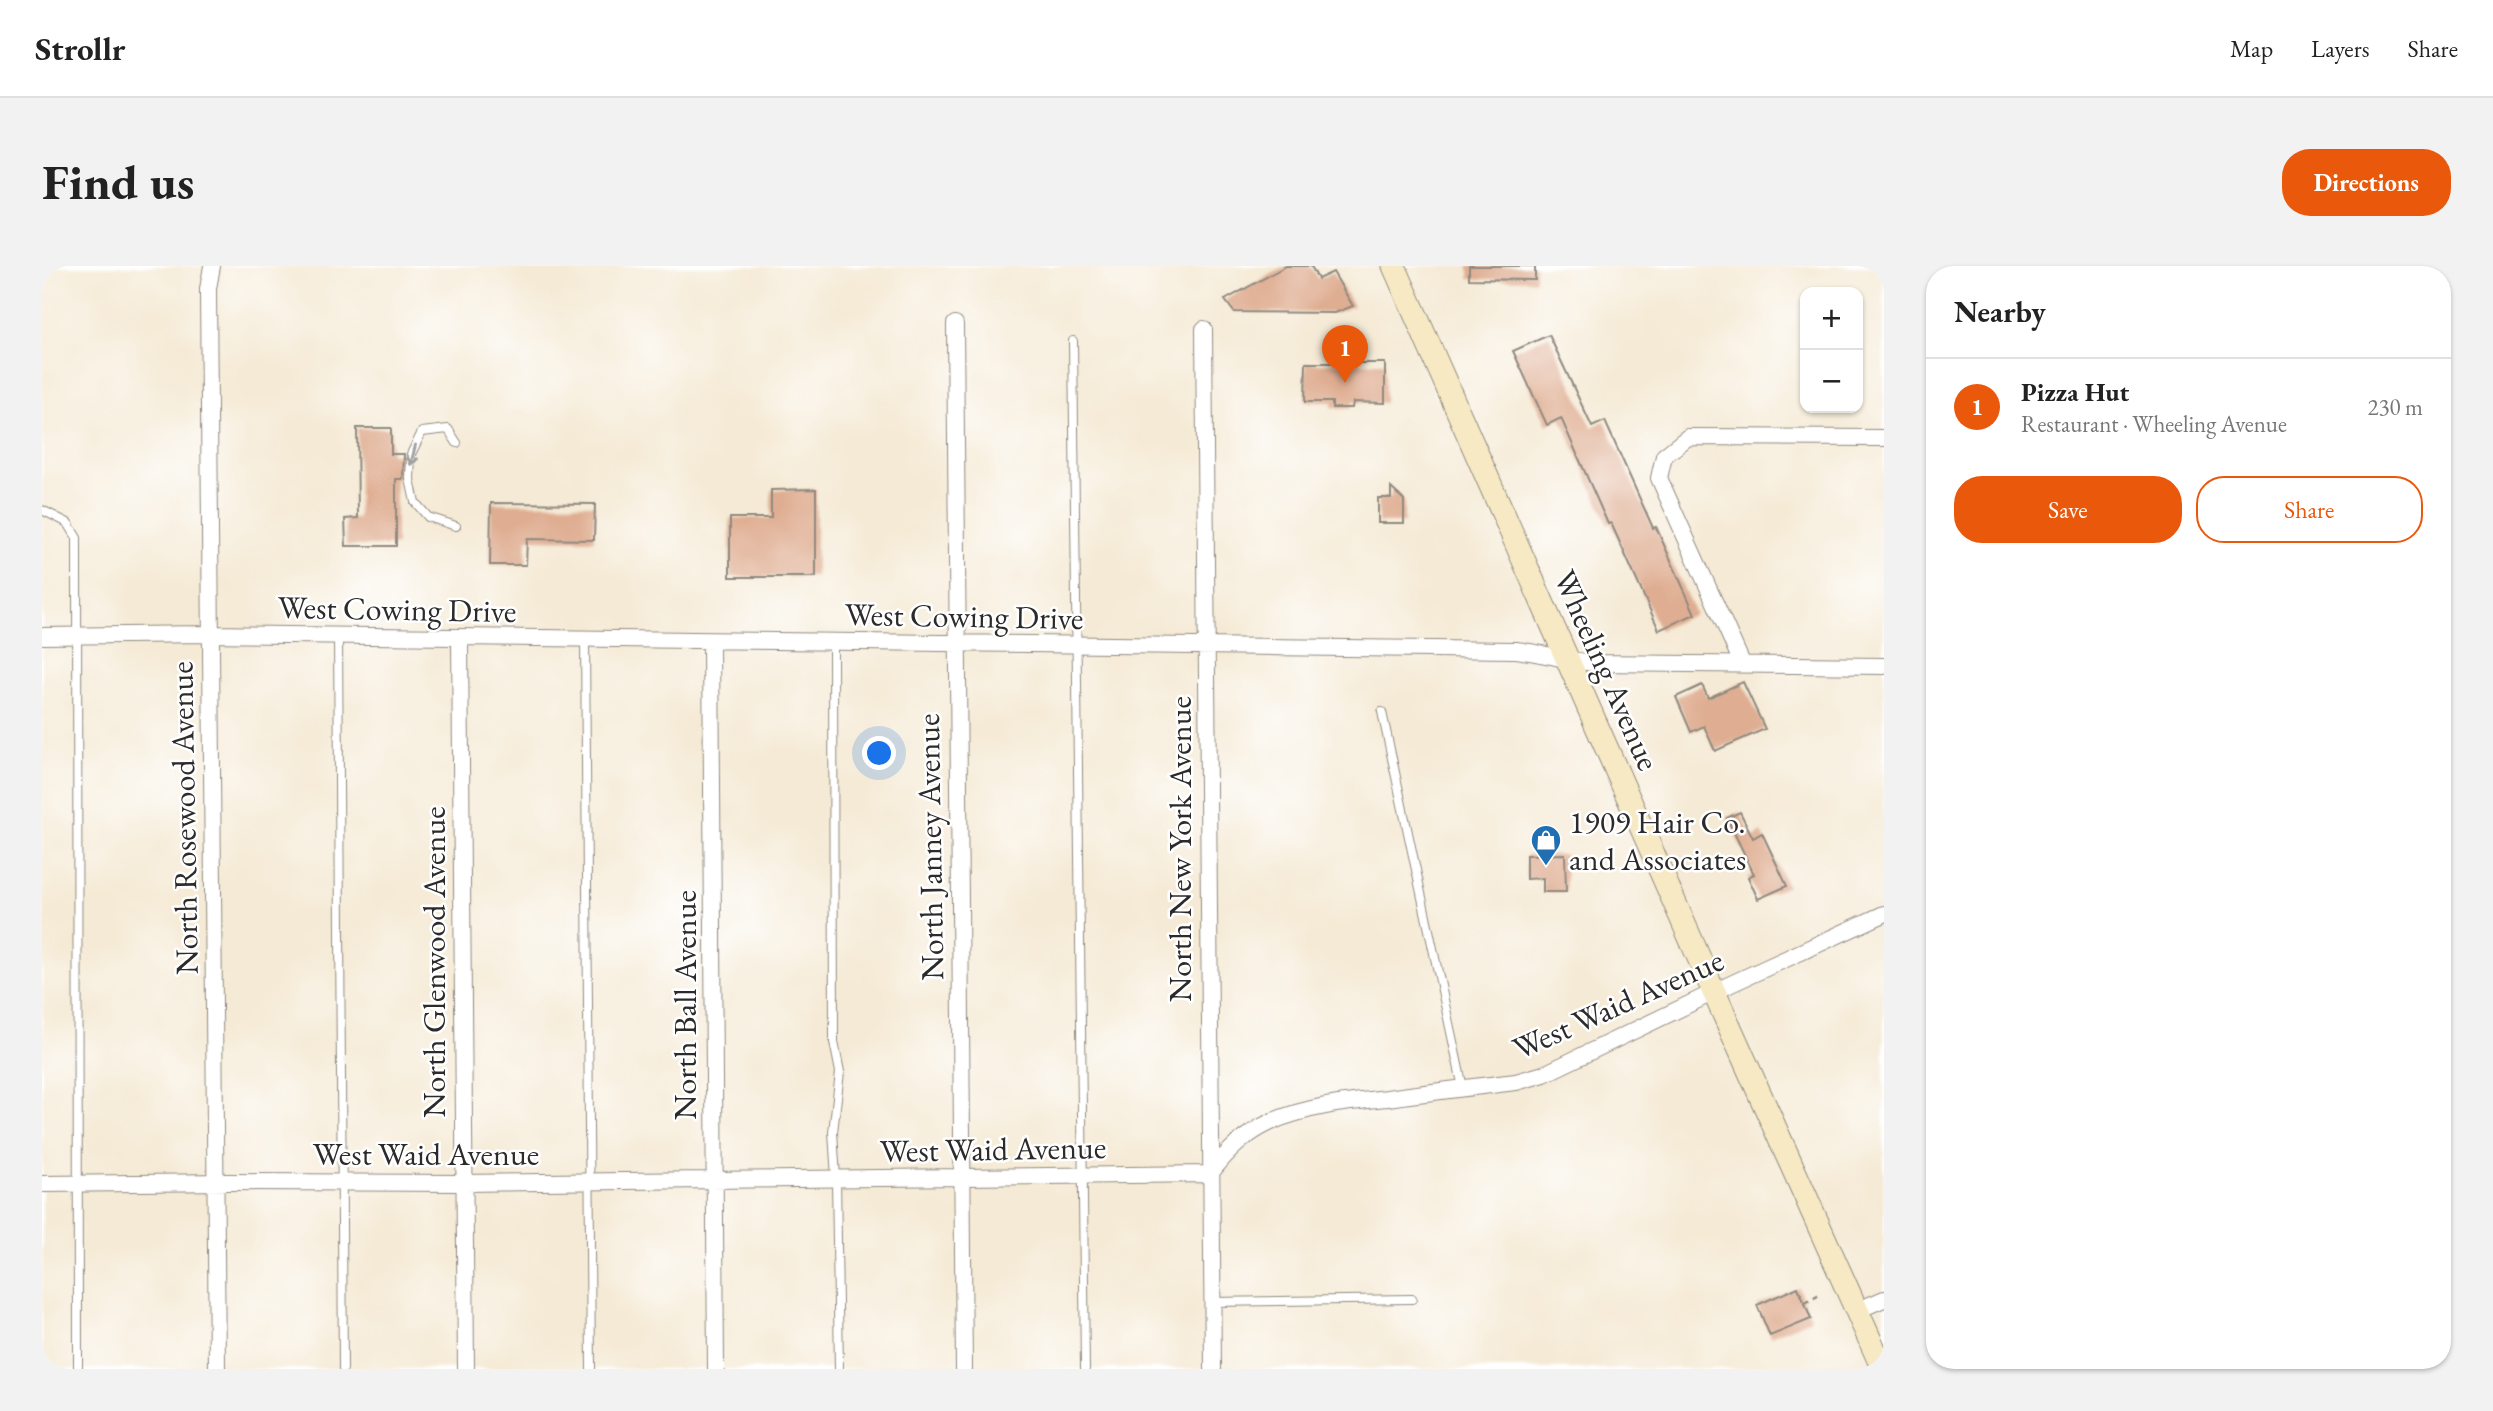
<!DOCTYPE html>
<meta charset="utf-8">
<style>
:root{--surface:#fff;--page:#f2f2f2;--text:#222;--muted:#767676;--line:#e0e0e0;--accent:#ea580c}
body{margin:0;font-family:"EB Garamond",serif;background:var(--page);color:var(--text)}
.controls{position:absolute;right:21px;top:21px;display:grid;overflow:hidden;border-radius:14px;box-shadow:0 2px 5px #0004}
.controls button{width:63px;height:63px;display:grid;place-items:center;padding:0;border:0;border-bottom:2px solid var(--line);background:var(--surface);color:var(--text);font:35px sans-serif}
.you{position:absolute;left:838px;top:488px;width:24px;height:24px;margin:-18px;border:5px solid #fff;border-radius:50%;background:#1a73e8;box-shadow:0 0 0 10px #1a73e833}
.badge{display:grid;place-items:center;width:46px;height:46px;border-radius:50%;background:var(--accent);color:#fff;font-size:23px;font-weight:700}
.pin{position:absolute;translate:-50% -58px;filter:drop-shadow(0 2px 4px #0008)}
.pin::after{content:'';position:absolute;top:37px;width:24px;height:21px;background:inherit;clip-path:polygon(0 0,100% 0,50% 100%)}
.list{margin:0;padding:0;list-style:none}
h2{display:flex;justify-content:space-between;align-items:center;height:91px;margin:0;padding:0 28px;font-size:30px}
h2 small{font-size:23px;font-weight:400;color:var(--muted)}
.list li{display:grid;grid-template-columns:46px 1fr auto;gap:21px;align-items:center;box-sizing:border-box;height:98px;padding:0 28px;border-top:2px solid var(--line)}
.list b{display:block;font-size:26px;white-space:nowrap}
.list p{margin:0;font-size:23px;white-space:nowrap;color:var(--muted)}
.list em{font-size:23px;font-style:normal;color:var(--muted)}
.actions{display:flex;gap:14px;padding:21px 28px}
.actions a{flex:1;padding:16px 0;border:2px solid var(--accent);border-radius:28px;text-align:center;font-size:24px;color:var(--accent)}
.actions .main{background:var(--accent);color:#fff}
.map{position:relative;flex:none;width:1842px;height:1103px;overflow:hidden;border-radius:28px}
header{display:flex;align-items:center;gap:42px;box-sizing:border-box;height:98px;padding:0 35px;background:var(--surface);border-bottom:2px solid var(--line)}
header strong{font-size:33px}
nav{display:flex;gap:38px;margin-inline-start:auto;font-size:24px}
.intro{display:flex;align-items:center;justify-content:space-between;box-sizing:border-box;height:168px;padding:0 42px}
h1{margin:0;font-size:49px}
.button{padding:18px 32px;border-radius:28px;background:var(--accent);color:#fff;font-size:24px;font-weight:700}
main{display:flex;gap:42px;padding:0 42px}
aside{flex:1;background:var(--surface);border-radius:28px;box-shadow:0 2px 5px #0004}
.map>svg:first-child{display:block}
.building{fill:#dfad91}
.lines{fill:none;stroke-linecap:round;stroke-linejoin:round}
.lane-casing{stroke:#908a80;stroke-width:10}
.street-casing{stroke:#908a80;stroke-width:18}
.secondary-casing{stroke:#908a80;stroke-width:25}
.path{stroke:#908a80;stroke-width:2.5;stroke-dasharray:5 5;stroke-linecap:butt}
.lane{stroke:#fff;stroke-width:8}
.street{stroke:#fff;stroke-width:16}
.secondary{stroke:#f6e9c3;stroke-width:23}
.oneway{stroke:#a0a0a0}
.labels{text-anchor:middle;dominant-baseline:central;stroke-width:5;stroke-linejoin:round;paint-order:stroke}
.street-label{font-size:32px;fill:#2b2b2b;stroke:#fff}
.poi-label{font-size:32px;fill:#2b2b2b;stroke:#fff;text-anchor:start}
</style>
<header>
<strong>Strollr</strong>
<nav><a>Map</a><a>Layers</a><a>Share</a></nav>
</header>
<div class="intro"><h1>Find us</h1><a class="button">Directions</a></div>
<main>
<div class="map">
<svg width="1842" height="1103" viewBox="0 0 1842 1103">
<rect width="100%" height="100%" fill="#fff"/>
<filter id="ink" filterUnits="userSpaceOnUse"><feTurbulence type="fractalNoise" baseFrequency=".0143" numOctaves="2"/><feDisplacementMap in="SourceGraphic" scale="14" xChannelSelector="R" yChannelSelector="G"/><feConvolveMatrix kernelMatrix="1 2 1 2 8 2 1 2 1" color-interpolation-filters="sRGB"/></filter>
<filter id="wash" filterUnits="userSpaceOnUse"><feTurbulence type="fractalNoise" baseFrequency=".00686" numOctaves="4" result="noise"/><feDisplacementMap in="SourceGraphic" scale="28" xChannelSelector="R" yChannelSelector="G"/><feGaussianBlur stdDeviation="1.57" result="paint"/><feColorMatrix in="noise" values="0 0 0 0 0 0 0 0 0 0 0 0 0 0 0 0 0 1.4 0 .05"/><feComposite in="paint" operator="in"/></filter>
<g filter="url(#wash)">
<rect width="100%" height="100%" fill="#f5ead5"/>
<g id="blocks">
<!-- building -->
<path class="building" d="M 1244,0 L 1269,0 L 1276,13 L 1291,6 L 1311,40 L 1293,47 L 1192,46 L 1183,34 Z
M 1427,0 L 1493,0 L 1493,14 L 1427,13 Z
M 1507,69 L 1550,161 L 1563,155 L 1611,262 L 1614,261 L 1653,348 L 1617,364 L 1569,257 L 1566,258 L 1519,152 L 1505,159 L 1471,85 Z
M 1264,97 L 1343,97 L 1343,137 L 1311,136 L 1310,142 L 1290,142 L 1290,136 L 1263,136 Z
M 315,162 L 349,162 L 349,188 L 362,188 L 361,213 L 354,213 L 354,280 L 304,280 L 303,253 L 316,252 Z
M 1349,222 L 1362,234 L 1362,257 L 1336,257 L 1336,232 L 1349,232 Z
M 774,223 L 774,311 L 688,311 L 688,252 L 729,252 L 729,224 Z
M 449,237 L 553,238 L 552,274 L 485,273 L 484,299 L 448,299 Z
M 1701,416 L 1723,463 L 1673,485 L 1662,460 L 1649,466 L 1634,431 L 1660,419 L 1666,432 Z
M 1698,546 L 1711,572 L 1720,567 L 1745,620 L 1716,633 L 1706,611 L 1712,608 L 1685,552 Z
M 1523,588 L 1524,626 L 1501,626 L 1501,612 L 1484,613 L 1484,589 Z
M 1756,1021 L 1769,1053 L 1728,1070 L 1715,1039 Z"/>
</g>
</g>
<g filter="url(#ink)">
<use href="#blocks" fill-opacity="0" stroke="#908a80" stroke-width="2"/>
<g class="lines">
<!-- lane casing -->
<g class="lane-casing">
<path id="lane" d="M 1031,75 L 1043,1103
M 0,244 L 26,257 L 35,272 L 36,1103
M 414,260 L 386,251 L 373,236 L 368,213 L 369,188 L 380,166 L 406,163 L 415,177
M 296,370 L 301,1103
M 543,374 L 549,1103
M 791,376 L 792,776 L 798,806 L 791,866 L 794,912 L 797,1103
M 1340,446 L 1421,822
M 1170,1036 L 1370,1033"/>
</g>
<!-- street casing -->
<g class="street-casing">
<path id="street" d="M 170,0 L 166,23 L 175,1103
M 913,58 L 922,1103
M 1162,63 L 1171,1103
M 0,370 L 168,368 L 1474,384 C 1501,387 1526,395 1553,397 L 1842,400
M 418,372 L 424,1103
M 669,375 L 674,1103
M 1700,397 L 1617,212 L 1622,190 L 1646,171 L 1842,172
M 0,918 L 186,916 L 422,917 L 1168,908 C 1185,885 1203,868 1229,856 C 1265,840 1307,836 1345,832 C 1388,826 1431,821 1474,816 L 1502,808 L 1691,717 L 1842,648
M 1816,1044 L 1842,1033"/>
</g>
<!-- secondary casing -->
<g class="secondary-casing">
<path id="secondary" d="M 1352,0 L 1672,726 L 1841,1103"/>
</g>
<!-- path -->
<path class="path" d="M 1763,1037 L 1779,1028"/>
<!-- lane -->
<use href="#lane" class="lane"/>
<!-- street -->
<use href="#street" class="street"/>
<!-- secondary -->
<use href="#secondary" class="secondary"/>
</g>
<!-- one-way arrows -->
<defs><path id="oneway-shaft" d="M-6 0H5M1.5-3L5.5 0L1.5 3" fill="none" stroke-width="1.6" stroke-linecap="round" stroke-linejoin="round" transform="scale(1.75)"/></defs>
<use class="oneway" href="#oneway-shaft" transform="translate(371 189) rotate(104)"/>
</g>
<!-- icons -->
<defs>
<g id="shop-pin" transform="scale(1.575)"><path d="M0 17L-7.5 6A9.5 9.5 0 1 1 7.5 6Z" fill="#1f6fb2" stroke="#fff"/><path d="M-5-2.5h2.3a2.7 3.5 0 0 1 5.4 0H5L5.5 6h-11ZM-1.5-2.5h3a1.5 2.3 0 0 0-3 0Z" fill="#fff"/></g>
</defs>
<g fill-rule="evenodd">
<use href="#shop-pin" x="1504" y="574"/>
</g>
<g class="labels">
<!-- street labels -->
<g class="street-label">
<text transform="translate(355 343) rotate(1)">West Cowing Drive</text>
<text transform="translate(922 350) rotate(1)">West Cowing Drive</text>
<text transform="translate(1565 404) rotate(66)">Wheeling Avenue</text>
<text transform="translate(142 552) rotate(-91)">North Rosewood Avenue</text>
<text transform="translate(888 581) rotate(-91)">North Janney Avenue</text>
<text transform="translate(1138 583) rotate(-90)">North New York Avenue</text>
<text transform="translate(392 696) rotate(-90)">North Glenwood Avenue</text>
<text transform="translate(1576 738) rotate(-24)">West Waid Avenue</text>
<text transform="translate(643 739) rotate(-90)">North Ball Avenue</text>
<text transform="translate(951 883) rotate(-1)">West Waid Avenue</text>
<text x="384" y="888">West Waid Avenue</text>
</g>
<!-- poi labels -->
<g class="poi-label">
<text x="1527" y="556">1909 Hair Co.<tspan x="1527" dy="37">and Associates</tspan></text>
</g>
</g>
</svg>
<div class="controls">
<button>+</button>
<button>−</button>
</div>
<div class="you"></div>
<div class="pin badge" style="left:1303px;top:117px">1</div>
</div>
<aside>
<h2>Nearby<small></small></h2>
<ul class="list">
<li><span class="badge">1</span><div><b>Pizza Hut</b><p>Restaurant · Wheeling Avenue</p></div><em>230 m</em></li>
</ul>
<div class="actions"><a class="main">Save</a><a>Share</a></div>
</aside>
</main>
